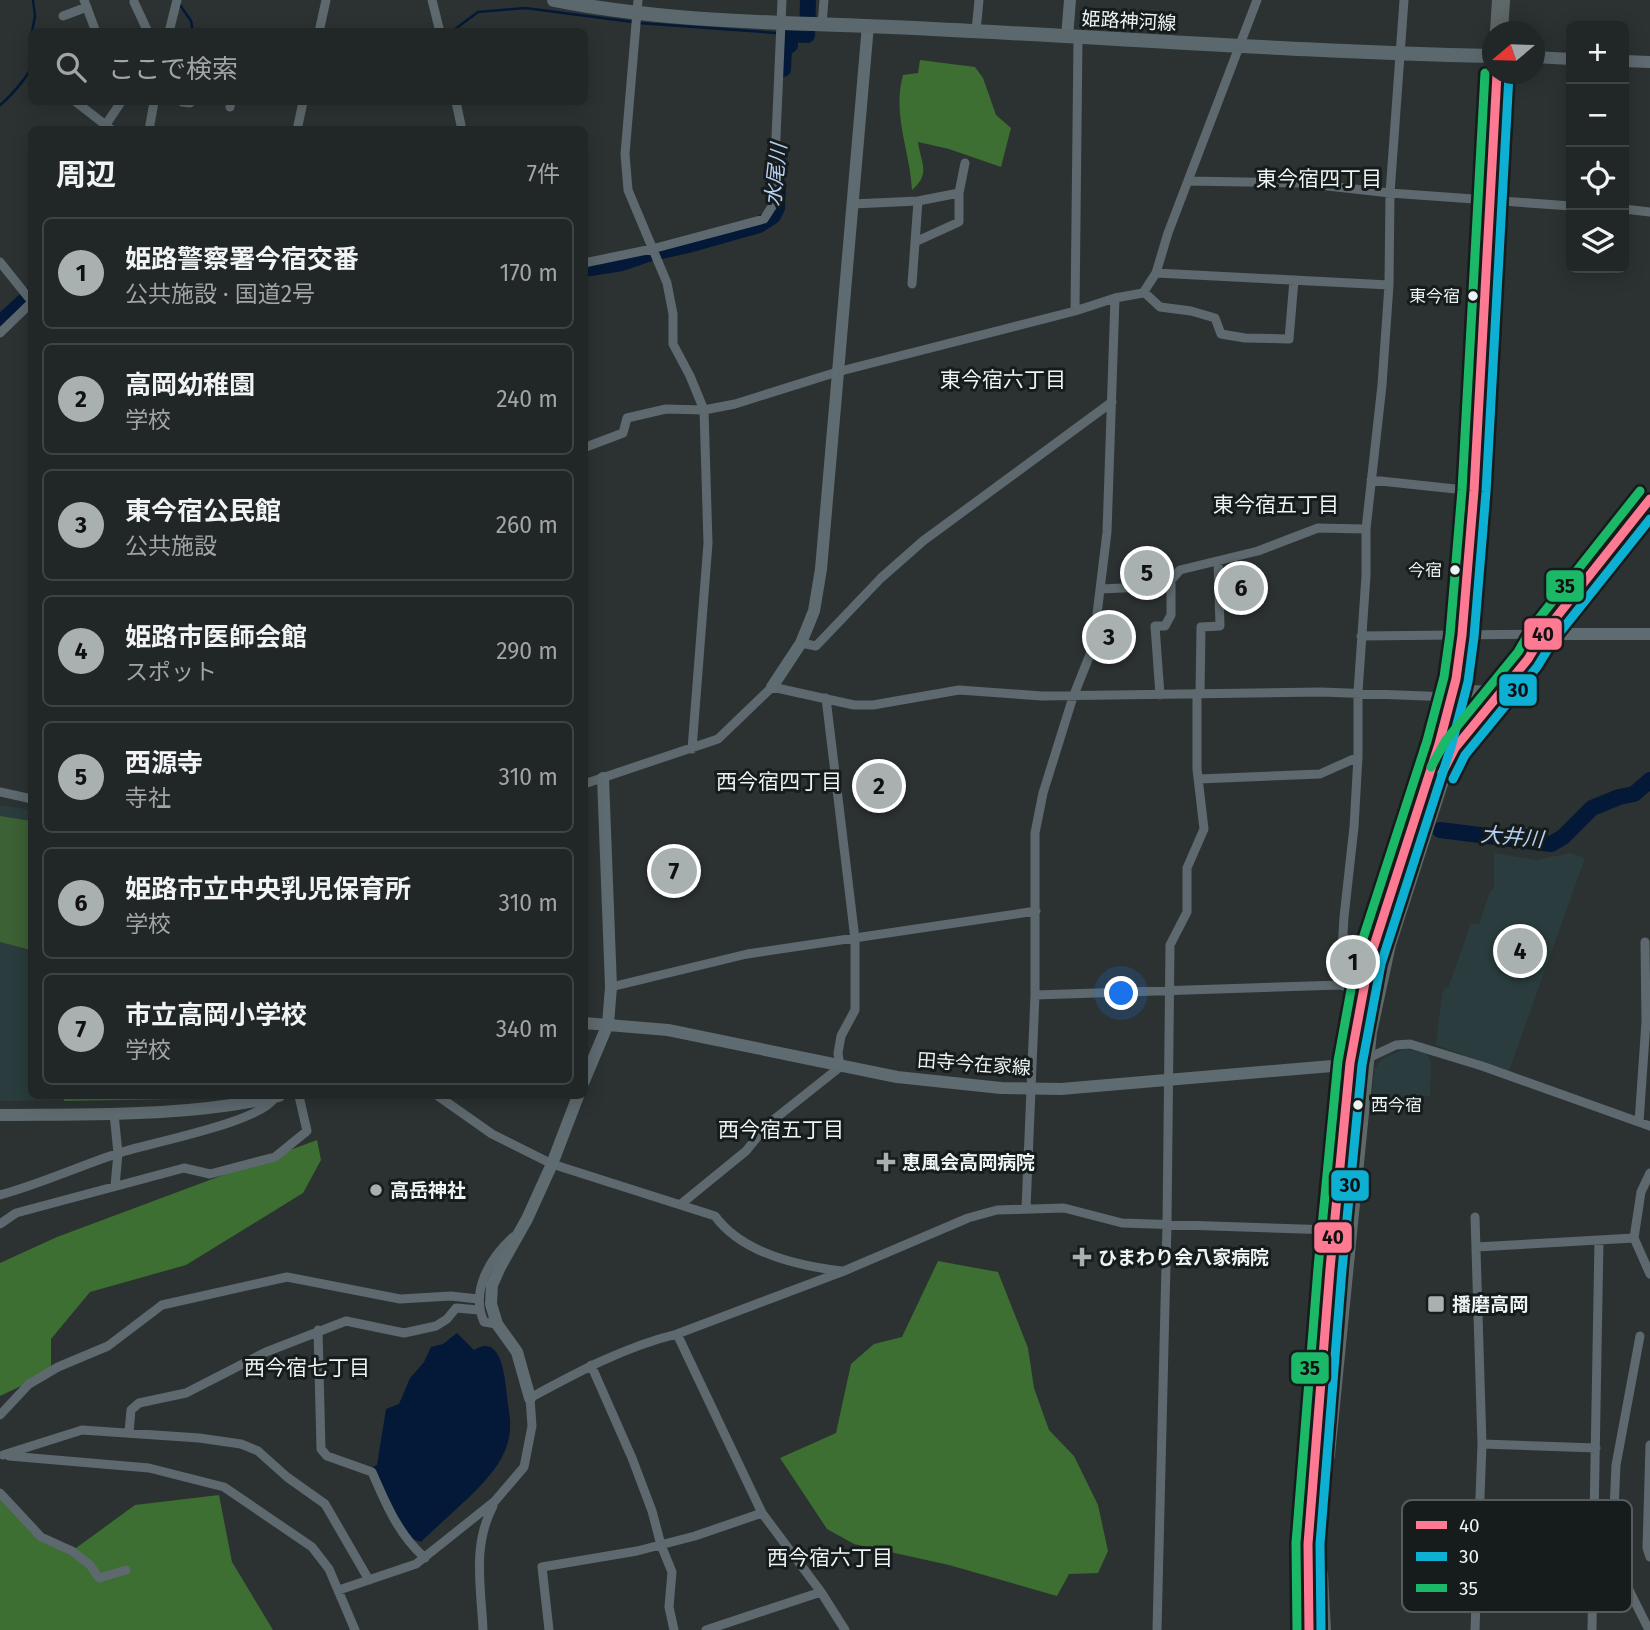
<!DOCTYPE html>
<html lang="ja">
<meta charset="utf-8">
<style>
:root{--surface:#212626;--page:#292e2e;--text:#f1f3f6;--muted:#a2a5a7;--line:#3e4343;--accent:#a9b0b0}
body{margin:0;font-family:"Fira Sans","Noto Sans JP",sans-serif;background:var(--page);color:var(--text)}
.controls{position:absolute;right:21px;top:21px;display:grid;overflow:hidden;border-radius:10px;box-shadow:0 4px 18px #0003}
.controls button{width:63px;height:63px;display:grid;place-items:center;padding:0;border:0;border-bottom:2px solid var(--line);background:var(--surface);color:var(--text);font:35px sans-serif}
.compass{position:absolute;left:1482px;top:21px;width:63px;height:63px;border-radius:50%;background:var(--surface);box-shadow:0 4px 18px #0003;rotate:251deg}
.you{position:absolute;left:1122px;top:994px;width:24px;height:24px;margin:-18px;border:5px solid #fff;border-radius:50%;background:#1a73e8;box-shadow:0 0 0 10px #1a73e833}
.badge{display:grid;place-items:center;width:46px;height:46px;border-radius:50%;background:var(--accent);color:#111;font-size:23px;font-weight:700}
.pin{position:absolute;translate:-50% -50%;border:4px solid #fff;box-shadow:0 2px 7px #0006}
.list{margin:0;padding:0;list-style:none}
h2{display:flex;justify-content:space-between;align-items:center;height:91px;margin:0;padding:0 28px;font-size:30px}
h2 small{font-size:23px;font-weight:400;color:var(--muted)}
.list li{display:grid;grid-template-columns:46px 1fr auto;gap:21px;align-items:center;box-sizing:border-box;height:112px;margin:0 14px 14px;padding:0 14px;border:2px solid var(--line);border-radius:10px}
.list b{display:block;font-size:26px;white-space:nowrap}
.list p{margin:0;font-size:23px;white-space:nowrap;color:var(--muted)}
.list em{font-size:23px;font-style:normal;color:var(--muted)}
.icon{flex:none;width:38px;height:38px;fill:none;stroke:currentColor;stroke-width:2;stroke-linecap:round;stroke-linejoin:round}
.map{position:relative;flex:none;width:1650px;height:1630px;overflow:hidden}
.search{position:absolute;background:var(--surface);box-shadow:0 4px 18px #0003;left:28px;top:28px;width:560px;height:77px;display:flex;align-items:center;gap:18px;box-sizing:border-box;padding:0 24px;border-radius:10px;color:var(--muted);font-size:26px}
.panel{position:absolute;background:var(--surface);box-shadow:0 4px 18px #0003;left:28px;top:126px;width:560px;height:973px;border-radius:10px}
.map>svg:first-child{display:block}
.built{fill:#2a3c3d}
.green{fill:#3c6134}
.forest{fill:#3d6e32}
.water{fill:#041937}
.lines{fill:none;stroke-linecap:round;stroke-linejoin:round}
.stream{stroke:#041937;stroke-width:2.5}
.river{stroke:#041937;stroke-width:16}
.street{stroke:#5d696e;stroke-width:9}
.secondary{stroke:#5e6b70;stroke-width:12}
.primary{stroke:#5b696e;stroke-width:14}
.highway{stroke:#5f6869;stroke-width:18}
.bus-1-casing{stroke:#161b1b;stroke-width:14}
.bus-2-casing{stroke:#161b1b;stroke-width:14}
.bus-3-casing{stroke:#161b1b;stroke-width:14}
.bus-1{stroke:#fe7a93;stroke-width:9}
.bus-2{stroke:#0dafd3;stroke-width:9}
.bus-3{stroke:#1ab867;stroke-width:9}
.bus-dot{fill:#edf4f4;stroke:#161b1b;stroke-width:2.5}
.poi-dot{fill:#a9b0b0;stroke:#161b1b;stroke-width:2.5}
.labels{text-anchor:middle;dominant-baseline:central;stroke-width:6;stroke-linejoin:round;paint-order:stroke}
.bus-label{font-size:17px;fill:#edf4f4;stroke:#161b1b;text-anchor:end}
.street-label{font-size:19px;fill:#edf4f4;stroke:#161b1b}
.poi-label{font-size:19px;font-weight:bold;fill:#edf4f4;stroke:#161b1b;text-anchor:start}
.water-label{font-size:21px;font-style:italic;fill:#b4cff4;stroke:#161b1b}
.neighbourhood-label{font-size:21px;fill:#edf4f4;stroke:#161b1b}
.key{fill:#161b1b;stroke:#565c5c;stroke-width:2}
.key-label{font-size:19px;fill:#edf4f4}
.line-badge{stroke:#161b1b;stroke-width:2.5}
.pale-badge-label{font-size:19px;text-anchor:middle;font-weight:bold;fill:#111}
</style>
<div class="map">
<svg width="1650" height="1630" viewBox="0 0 1650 1630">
<rect width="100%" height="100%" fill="#2c3232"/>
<!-- built -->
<path class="built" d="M 0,805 L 31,810 L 32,1096 L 179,1096 L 174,1099 L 0,1101 Z
M 1494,853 L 1536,860 L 1571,853 L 1585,858 L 1509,1071 L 1436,1045 L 1442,994 L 1445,988 L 1448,988 L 1471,923 L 1479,924 L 1489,894 L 1494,887 Z
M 1405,1049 L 1426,1053 L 1431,1062 L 1430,1096 L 1371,1098 L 1375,1068 L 1383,1058 Z"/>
<!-- green -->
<path class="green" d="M 0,816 L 31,821 L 31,950 L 0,942 Z"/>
<!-- forest -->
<path class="forest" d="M 920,60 L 975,67 L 983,78 L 996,115 L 1011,128 L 1001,167 L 949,149 L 918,142 C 921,164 931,173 912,190 C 910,151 892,115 903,75 L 918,73 Z
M 63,1096 L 179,1096 L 174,1099 L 64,1101 Z
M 317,1140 L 321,1160 L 303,1193 L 186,1265 L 90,1292 L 51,1339 L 51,1368 L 40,1377 L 0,1396 L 0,1263 L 57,1237 Z
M 938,1261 L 998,1272 L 1028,1348 L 1034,1388 L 1049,1430 L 1074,1456 L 1098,1505 L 1108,1551 L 1098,1573 L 1069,1574 L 1057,1596 L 949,1565 L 854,1544 L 827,1529 L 780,1458 L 836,1433 L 851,1364 L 874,1344 L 902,1337 Z
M 0,1494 L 25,1524 L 72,1551 L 135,1505 L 219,1495 L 232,1562 L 273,1630 L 0,1630 Z"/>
<!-- water -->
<path class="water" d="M 457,1333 L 474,1350 C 502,1332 505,1379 507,1396 C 508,1407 511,1417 510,1428 C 510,1438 506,1450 501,1459 C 487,1485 443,1520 421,1542 L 407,1537 L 387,1502 L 373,1467 L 377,1465 L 386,1409 L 399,1404 L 410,1378 L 424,1362 L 431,1347 L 443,1344 Z"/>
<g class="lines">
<!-- stream -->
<path class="stream" d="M 180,5 L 191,21 L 193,32
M 639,23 L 790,34
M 32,32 L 35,16 L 33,0
M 451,32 L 478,12 L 525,8 L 633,22
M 0,105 C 8,99 30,75 31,66 C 31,54 28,44 32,32"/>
<!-- river -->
<path class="river" d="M 783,69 L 784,49 L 790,45 L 790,34 L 807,35 L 808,0
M 584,269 L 622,263 L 648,254 L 688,245 L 759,225 L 773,216 L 777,208 L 778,185
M 0,323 L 32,294
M 1440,830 L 1551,844 L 1563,837 L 1592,808 L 1619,797 L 1634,794 L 1650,780"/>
<!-- street -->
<path class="street" d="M 84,0 L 96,32
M 432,0 L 440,32
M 638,0 L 625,154 L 628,190 L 667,283 L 673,314 L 673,344 L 690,376 L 704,410 L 708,543 L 692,749
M 134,2 L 148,32
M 63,16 L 87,7
M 822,24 L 824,0
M 976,31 L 979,0
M 169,32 L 177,0
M 319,32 L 326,0
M 76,102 L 112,130
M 182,102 L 190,103
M 456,102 L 462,130
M 230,107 L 231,102
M 105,126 L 121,102
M 149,130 L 154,102
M 297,130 L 303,102
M 1188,181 L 1301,183 L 1390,193 L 1571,206
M 852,204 L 918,201 L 959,193
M 1624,209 L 1650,212
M 915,242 L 959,222 L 959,193 L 965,163
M 0,262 L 32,302
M 584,263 L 652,249 L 764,219 L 773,205 L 782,0
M 1156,273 L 1389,285
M 912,284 L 918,201
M 1144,292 L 1160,307 L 1191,311 L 1215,318 L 1221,334 L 1245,338 L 1289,339 L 1294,280
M 1075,311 L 1078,38
M 0,333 L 32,302
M 584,444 L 586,447 L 623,433 L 627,418 L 666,409 L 704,410 L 735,404 L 837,372 L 1075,311 L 1115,298 L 1143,293 L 1156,273 L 1168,233 L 1257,0
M 1371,480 L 1474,491
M 1101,589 L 1166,586 L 1180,570 L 1258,551 L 1318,528 L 1366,529
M 1361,636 L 1541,634
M 801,643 L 816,646 L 881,578 L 923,541 L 1112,402
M 1200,694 L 1201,627 L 1220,626 L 1218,561
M 1160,695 L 1155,626 L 1165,626 L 1171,615 L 1171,580
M 1199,779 L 1320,774 L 1358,757
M 584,784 L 718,739 L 772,687 L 854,705 L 873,705 L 959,690 L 1042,696 L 1321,692 L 1452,697
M 0,792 L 32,799
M 1340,985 L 1344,917 L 1354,827 L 1358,757 L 1358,692 L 1366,576 L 1366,529 L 1382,385 L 1389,285 L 1390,193 L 1404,0
M 611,987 L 747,954 L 1036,911
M 1035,995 L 1340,985 L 1363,990
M 1364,1060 L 1396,1045 L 1410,1044 L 1482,1066 L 1650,1126
M 438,1096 L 492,1134 L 552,1164 L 715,1216 C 742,1253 798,1266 842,1271
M 114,1114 L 118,1153 L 115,1186
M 1639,1122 L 1646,1022 L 1645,942
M 1650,1173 L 1641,1192 L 1634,1238 L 1650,1274
M 0,1195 C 40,1184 77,1167 116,1154 C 147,1143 261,1123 275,1097
M 681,1204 L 746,1151 L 767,1125 L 840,1067 L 838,1053 L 841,1036 L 855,1010 L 855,939 L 826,698
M 1026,1208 L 1035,995 L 1035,833 L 1043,793 L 1073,697 L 1093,647 L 1107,532 L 1115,298
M 1475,1217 L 1482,1444 L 1475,1630
M 0,1224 L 16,1213 L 184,1168 L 210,1174 L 275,1157 L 307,1131 L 299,1096
M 1476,1247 L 1634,1238
M 497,1324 L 484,1322 C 470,1291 490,1258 513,1237
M 318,1330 L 321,1449 L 327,1456 L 372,1472 C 386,1504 398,1534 425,1558
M 677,1334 L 762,1513 L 821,1592 L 845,1630
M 1640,1336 L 1616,1465 L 1613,1533 L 1626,1584 L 1649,1630
M 591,1365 L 632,1458 L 652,1511 L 661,1545 L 672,1572 L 669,1607 L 674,1630
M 0,1415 L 29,1384 L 58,1367 L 108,1346 L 162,1305 L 287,1277 L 400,1299 L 451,1296 L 478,1299
M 129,1432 L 131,1410 L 139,1403 L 186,1393 L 266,1352 L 346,1321 L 404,1333 L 436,1326 L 447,1319 L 456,1308 L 479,1310
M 1482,1444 L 1596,1448
M 1650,1445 L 1647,1548 L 1650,1557
M 3,1455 L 82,1430 L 199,1438 L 241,1444 L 258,1451 L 287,1477 L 325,1504 L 369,1580
M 9,1456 L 149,1468 L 224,1487 L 312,1547 L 329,1569 L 355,1630
M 0,1493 L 41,1537 L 72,1551 L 90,1565 L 99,1578 L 126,1570
M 339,1590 L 416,1564 L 495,1501 L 524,1467 L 532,1426 L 530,1398 C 578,1372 624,1347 677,1334 L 844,1271 L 968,1218 L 997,1210 L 1064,1208 L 1122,1223 L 1333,1230
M 483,1630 C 481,1586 472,1546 493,1506
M 549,1630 L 542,1567 L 637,1551 L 695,1536 L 762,1513
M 706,1630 L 821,1592
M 1157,1630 L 1167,1224 L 1170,945 L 1187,912 L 1187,868 L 1204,829 L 1197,769 L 1197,694
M 1592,1630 L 1599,1240"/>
<!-- secondary -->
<path class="secondary" d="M 1067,37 L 1070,0
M 1534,57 L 1571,59
M 1624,61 L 1650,62
M 1543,634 L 1650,634
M 1456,679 C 1465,692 1481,696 1494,685
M 772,687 L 801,643 L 814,611 L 821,569 L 868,25
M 1452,697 L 1478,701 L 1490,695 L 1650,499
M 1444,768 L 1455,748 L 1500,694
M 584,1023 L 668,1030 L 897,1077 L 1001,1088 L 1061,1089 L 1332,1066 L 1357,1061
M 584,1081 L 608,1024 L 611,987 L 603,778
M 0,1115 C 93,1114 189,1117 279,1096
M 530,1398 L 517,1352 L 497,1324 L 491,1304 L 492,1285 L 500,1267 L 527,1219 L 552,1164 L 578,1096"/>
<!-- primary -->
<path class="primary" d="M 554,0 C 679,25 807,22 933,29 C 1120,38 1306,52 1492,56"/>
<!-- highway -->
<path class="highway" d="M 1499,32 L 1501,0
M 1326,1455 L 1368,1032 L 1387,944 L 1444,768
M 1319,1574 L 1322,1630
M 1309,1630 L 1308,1544 L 1330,1269 L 1350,1063 L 1369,961 L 1439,744 L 1456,679 L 1462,635 L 1474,491 L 1497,74"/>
<!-- bus-1 casing -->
<g class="bus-1-casing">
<path id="bus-1" d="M 1442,773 L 1455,748 L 1528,659 L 1543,634 L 1650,499
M 1309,1630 L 1308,1544 L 1330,1269 L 1350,1063 L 1369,961 L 1439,744 L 1456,679 L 1462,635 L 1474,491 L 1497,74"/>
</g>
<!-- bus-2 casing -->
<g class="bus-2-casing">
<path id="bus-2" d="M 1453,779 L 1465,755 L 1537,667 L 1553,641 L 1650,519
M 1321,1630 L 1320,1544 L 1342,1270 L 1362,1065 L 1381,964 L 1451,747 L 1468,682 L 1474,637 L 1486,492 L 1509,75"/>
</g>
<!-- bus-3 casing -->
<g class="bus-3-casing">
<path id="bus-3" d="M 1431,767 L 1446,740 L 1518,652 L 1533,626 L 1640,491
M 1297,1630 L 1296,1543 L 1318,1268 L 1338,1061 L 1357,957 L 1427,741 L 1444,677 L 1450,634 L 1462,490 L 1485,73"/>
</g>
<!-- bus-1 -->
<use href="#bus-1" class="bus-1"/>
<!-- bus-2 -->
<use href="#bus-2" class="bus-2"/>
<!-- bus-3 -->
<use href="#bus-3" class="bus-3"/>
</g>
<!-- markers -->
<g class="bus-dot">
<circle cx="1473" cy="296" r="6"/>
<circle cx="1455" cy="570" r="6"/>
<circle cx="1358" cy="1105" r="6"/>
</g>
<g class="poi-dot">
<path d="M882.5 1151.5h7v7h7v7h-7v7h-7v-7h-7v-7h7z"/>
<circle cx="376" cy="1190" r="7"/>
<path d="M1078.5 1246.5h7v7h7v7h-7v7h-7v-7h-7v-7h7z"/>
<rect x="1427" y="1295" width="18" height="18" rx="3.5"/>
</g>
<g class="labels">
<!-- bus labels -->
<g class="bus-label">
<text x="1460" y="296">東今宿</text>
<text x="1442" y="570">今宿</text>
<text x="1371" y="1105" text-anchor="start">西今宿</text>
</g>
<!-- street labels -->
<g class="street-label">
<text transform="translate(1129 21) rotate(3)">姫路神河線</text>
<text transform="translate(974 1064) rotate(4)">田寺今在家線</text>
</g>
<!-- poi labels -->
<g class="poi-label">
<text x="902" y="1162">恵風会高岡病院</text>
<text x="390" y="1190">高岳神社</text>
<text x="1098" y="1257">ひまわり会八家病院</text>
<text x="1452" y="1304">播磨高岡</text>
</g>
<!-- water labels -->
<g class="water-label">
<text transform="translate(776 175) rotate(-84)">水尾川</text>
<text transform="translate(1512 837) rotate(5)">大井川</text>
</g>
<!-- neighbourhood labels -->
<g class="neighbourhood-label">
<text x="1319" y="179">東今宿四丁目</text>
<text x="1003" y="380">東今宿六丁目</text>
<text x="1276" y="505">東今宿五丁目</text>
<text x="779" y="782">西今宿四丁目</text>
<text x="781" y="1130">西今宿五丁目</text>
<text x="307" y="1368">西今宿七丁目</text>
<text x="830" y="1558">西今宿六丁目</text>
</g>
</g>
<!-- legend -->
<rect x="1402" y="1500" width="230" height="112" rx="10" class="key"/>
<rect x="1416" y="1521" width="31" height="8" fill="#fe7a93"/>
<rect x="1416" y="1552" width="31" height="9" fill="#0dafd3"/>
<rect x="1416" y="1584" width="31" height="8" fill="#1ab867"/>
<g class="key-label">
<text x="1459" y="1532">40</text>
<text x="1459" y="1563">30</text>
<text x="1459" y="1595">35</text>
</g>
<g class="line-badge">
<rect x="1545" y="569" width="40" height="34" rx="7" fill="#1ab867"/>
<rect x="1523" y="617" width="40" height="34" rx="7" fill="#fe7a93"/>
<rect x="1498" y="673" width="40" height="34" rx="7" fill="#0dafd3"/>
<rect x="1330" y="1169" width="40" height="33" rx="7" fill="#0dafd3"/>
<rect x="1313" y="1221" width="40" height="33" rx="7" fill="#fe7a93"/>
<rect x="1290" y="1351" width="40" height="34" rx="7" fill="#1ab867"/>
</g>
<g class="pale-badge-label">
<text x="1565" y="593">35</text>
<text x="1543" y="641">40</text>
<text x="1518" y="697">30</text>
<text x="1350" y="1192">30</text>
<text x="1333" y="1244">40</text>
<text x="1310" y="1375">35</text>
</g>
</svg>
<div class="controls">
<button>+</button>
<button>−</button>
<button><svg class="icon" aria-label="locate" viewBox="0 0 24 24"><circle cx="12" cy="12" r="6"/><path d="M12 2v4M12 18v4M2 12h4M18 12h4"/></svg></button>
<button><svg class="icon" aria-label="layers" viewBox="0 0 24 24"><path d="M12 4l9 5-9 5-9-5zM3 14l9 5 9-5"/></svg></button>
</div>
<svg class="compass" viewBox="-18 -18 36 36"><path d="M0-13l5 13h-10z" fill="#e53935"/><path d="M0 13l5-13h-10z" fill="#a2a5a7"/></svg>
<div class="you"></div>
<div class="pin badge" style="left:1353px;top:962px">1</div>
<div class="pin badge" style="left:879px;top:786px">2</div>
<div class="pin badge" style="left:1109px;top:637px">3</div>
<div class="pin badge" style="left:1520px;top:951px">4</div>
<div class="pin badge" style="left:1147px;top:573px">5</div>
<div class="pin badge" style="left:1241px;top:588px">6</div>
<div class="pin badge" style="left:674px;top:871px">7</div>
<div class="search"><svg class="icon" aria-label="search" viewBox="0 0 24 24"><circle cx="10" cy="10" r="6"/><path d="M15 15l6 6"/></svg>ここで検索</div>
<section class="panel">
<h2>周辺<small>7件</small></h2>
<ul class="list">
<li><span class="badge">1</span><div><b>姫路警察署今宿交番</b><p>公共施設 · 国道2号</p></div><em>170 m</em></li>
<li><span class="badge">2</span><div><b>高岡幼稚園</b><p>学校</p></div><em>240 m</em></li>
<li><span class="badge">3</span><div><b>東今宿公民館</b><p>公共施設</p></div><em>260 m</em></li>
<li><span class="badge">4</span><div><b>姫路市医師会館</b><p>スポット</p></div><em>290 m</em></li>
<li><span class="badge">5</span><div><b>西源寺</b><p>寺社</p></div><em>310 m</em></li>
<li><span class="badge">6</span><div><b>姫路市立中央乳児保育所</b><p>学校</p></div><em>310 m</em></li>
<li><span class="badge">7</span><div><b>市立高岡小学校</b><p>学校</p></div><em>340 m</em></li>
</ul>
</section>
</div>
